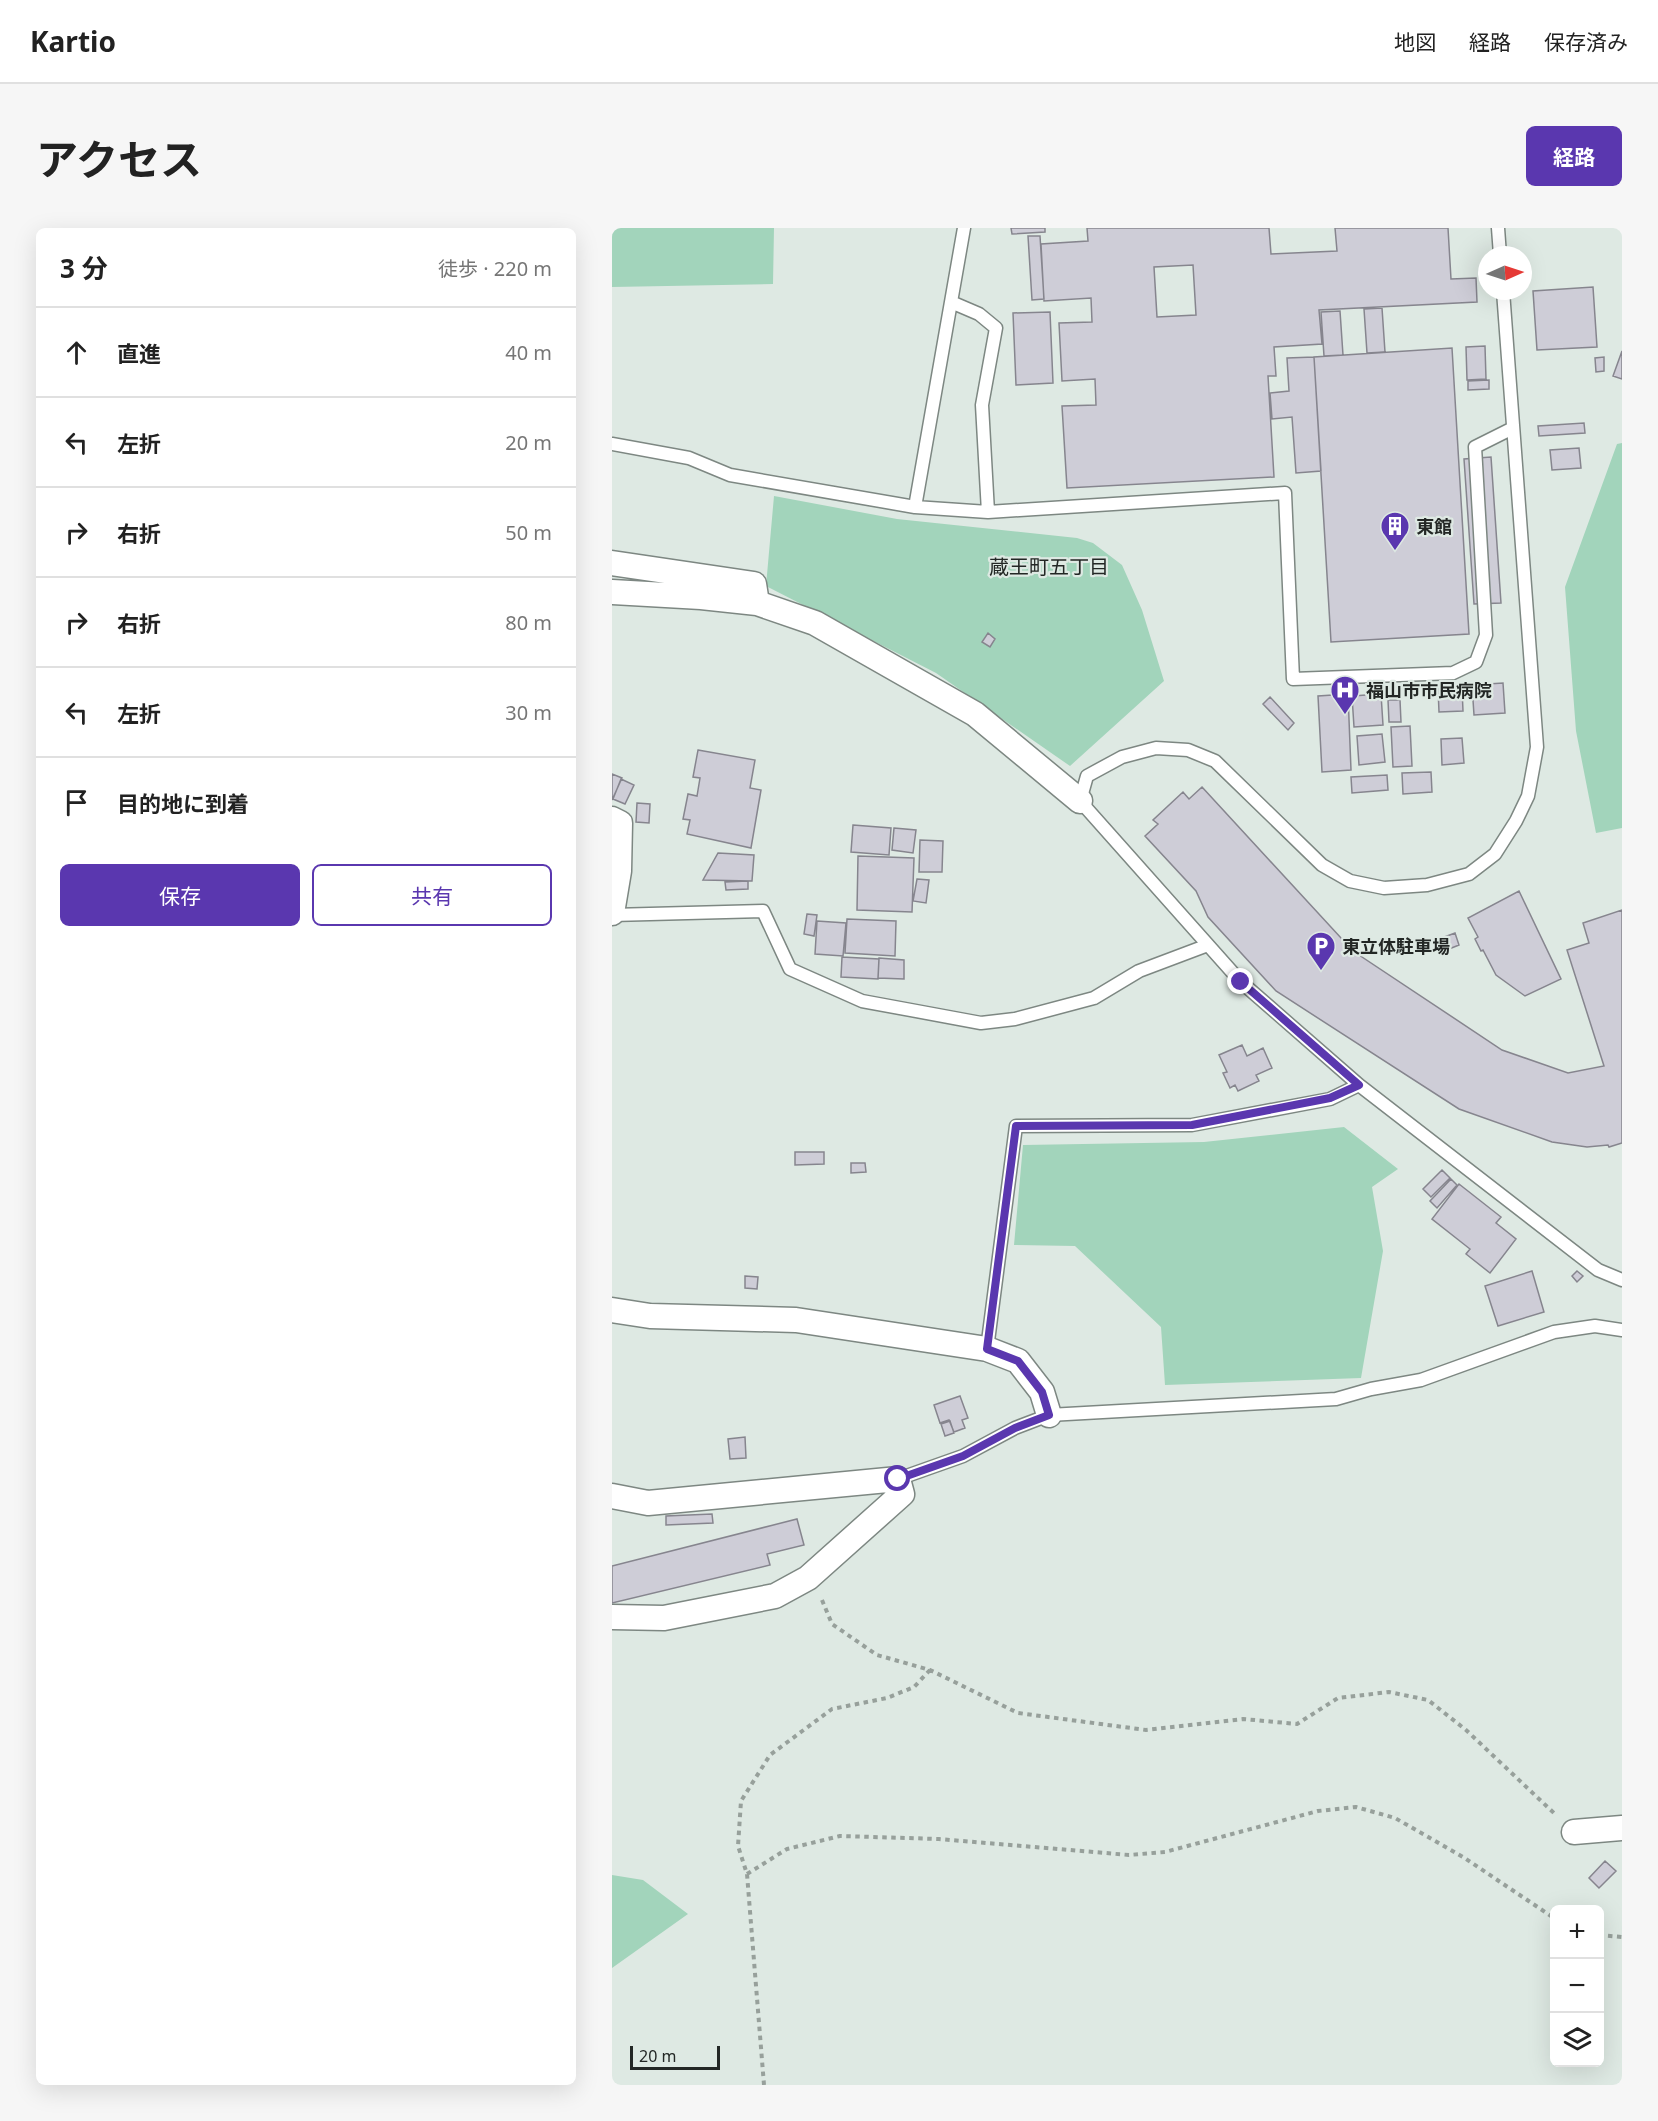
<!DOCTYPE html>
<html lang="ja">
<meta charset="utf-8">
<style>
:root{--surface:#fff;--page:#f6f6f6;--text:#222;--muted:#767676;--line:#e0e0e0;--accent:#5a37af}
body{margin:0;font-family:"Noto Sans","Noto Sans JP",sans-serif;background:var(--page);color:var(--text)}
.controls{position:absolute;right:18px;bottom:18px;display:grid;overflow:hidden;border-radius:9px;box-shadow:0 6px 24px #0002}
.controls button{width:54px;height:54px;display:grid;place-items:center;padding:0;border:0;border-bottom:2px solid var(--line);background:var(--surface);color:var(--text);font:30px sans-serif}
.compass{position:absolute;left:866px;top:18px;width:54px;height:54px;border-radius:50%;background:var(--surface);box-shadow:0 6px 24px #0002;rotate:87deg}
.scale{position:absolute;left:18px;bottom:15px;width:90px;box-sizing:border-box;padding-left:6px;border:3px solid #232725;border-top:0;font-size:16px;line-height:21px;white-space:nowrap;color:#232725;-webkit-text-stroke:4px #dee9e3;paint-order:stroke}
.stop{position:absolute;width:18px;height:18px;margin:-14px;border:4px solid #5a37af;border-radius:50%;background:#fff}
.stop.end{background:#5a37af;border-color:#fff;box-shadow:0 2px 6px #0008}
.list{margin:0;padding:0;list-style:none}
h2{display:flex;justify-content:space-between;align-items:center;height:78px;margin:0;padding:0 24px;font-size:26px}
h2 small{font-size:20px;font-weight:400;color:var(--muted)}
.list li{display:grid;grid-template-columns:39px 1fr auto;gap:18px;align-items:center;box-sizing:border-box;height:90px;padding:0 24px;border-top:2px solid var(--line)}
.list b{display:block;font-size:22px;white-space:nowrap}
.list em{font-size:20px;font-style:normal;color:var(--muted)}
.actions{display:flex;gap:12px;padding:18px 24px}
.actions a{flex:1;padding:14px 0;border:2px solid var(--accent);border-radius:9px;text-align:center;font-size:21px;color:var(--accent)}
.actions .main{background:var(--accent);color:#fff}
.icon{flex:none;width:33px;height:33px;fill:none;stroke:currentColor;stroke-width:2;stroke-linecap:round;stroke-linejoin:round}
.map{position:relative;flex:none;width:1010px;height:1857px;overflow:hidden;border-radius:9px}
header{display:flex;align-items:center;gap:36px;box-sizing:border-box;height:84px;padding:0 30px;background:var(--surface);border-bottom:2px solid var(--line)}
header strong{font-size:28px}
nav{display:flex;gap:33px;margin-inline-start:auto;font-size:21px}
.intro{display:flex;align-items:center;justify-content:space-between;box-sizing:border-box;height:144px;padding:0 36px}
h1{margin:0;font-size:42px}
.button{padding:15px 27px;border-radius:9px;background:var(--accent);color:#fff;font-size:21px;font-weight:700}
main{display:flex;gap:36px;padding:0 36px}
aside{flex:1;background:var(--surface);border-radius:9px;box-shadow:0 6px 24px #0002}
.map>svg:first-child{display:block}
.green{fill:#a2d4bb}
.building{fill:#cecdd7;stroke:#86858e;stroke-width:1.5;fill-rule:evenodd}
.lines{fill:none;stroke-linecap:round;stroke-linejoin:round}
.lane-casing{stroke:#7d8782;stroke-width:15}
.street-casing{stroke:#7d8782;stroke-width:27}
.path{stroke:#97a09b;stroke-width:4;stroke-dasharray:4.5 4.5;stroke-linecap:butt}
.lane{stroke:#fff;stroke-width:12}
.street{stroke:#fff;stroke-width:24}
.route{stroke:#5a37af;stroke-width:8}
.labels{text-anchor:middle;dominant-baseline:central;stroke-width:4.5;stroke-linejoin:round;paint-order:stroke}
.poi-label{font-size:18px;font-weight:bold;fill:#232725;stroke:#dee9e3;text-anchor:start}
.neighbourhood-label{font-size:20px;fill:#232725;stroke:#dee9e3}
</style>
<header>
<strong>Kartio</strong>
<nav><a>地図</a><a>経路</a><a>保存済み</a></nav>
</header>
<div class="intro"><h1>アクセス</h1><a class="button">経路</a></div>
<main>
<aside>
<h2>3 分<small>徒歩 · 220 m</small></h2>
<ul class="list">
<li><svg class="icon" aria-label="ahead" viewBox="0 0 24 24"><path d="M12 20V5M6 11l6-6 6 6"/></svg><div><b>直進</b></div><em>40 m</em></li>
<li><svg class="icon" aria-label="left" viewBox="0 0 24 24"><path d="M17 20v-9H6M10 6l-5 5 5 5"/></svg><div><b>左折</b></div><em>20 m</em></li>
<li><svg class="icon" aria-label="right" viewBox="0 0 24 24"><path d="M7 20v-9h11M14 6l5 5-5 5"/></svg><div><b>右折</b></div><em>50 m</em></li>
<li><svg class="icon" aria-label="right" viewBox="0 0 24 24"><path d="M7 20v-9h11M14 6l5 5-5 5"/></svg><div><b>右折</b></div><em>80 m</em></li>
<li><svg class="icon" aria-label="left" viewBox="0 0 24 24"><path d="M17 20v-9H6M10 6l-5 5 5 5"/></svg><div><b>左折</b></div><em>30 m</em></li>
<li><svg class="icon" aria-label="arrive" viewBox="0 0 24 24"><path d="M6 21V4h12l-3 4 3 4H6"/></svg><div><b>目的地に到着</b></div></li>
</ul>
<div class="actions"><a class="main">保存</a><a>共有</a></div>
</aside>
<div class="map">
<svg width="1010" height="1857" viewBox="0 0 1010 1857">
<rect width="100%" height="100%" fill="#dee9e3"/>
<!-- green -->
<path class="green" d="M 0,0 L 162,0 L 161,56 L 0,59 Z
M 1010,215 L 1010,600 L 984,605 L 964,503 L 953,359 L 1005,216 Z
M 162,268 L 285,291 L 465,310 L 481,315 L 510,337 L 530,382 L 552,453 L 458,538 L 324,445 L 154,358 Z
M 732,899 L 786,941 L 760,959 L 771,1023 L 749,1150 L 553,1157 L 549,1099 L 463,1018 L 402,1017 L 411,917 L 592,914 Z
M 0,1647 L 31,1652 L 76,1686 L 0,1740 Z"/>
<!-- building -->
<path class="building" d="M 399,0 L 433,0 L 433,4 L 400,6 Z
M 475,0 L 657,0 L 659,26 L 725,23 L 723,0 L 836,0 L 839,51 L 864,50 L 865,74 L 707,82 L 710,116 L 662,119 L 664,148 L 656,148 L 662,249 L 455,260 L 450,178 L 484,177 L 483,151 L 450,153 L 447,95 L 480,94 L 479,70 L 432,73 L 429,16 L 476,13 ZM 581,37 L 584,87 L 545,89 L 542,39 Z
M 416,8 L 428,8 L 432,71 L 420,72 Z
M 981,59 L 985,119 L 925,122 L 921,63 Z
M 770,80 L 773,124 L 755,125 L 752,81 Z
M 728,83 L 731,127 L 712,128 L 709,84 Z
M 438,84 L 441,155 L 404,157 L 401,85 Z
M 873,118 L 874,151 L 855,152 L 854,119 Z
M 840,120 L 857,406 L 719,414 L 702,129 Z
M 1010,123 L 1010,151 L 1001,148 Z
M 702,129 L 709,243 L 684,245 L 680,189 L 660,191 L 658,165 L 677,163 L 675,130 Z
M 992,129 L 992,143 L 984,144 L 983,130 Z
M 877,152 L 877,161 L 856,162 L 856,153 Z
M 972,195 L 973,205 L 927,208 L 926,198 Z
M 967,220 L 969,240 L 940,242 L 938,222 Z
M 879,229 L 889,375 L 862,376 L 852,231 Z
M 376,405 L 383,411 L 378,419 L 370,414 Z
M 891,455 L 893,485 L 862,487 L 860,457 Z
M 826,460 L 850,460 L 851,483 L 827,484 Z
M 736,466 L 739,542 L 710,544 L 706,468 Z
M 769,466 L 771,497 L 742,499 L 740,468 Z
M 658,469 L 682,495 L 676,502 L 651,476 Z
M 776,472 L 788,472 L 789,494 L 777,494 Z
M 798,498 L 800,538 L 781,539 L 779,499 Z
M 770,506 L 773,534 L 747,537 L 745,508 Z
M 850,510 L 852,535 L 830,537 L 829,511 Z
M 86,522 L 143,532 L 138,560 L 149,562 L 139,620 L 75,606 L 78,592 L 71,591 L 76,566 L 85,568 L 88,550 L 81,549 Z
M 819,544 L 820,564 L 791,566 L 790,545 Z
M 0,546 L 10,550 L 0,572 Z
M 775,547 L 776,562 L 740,565 L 739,549 Z
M 9,551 L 22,557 L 13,576 L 1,571 Z
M 590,559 L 741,723 L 890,822 L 956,845 L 992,838 L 955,722 L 977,715 L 971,695 L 1010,682 L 1010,915 L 997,919 L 996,917 L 975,919 L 940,914 L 847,881 L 664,763 L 596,689 L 584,663 L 533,608 L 546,596 L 541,592 L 571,564 L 577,571 Z
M 25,575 L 38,576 L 37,595 L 24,594 Z
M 241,597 L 279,600 L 277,627 L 239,624 Z
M 282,600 L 304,602 L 301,625 L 280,622 Z
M 308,612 L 331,613 L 330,644 L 307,644 Z
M 106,625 L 142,627 L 140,653 L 91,652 Z
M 246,628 L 302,630 L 300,684 L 245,682 Z
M 305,651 L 317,652 L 314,675 L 301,673 Z
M 136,653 L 136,661 L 114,662 L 113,654 Z
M 907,663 L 949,751 L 913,768 L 884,747 L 871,722 L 869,723 L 863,711 L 866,709 L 856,690 Z
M 195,686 L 205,687 L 202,708 L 192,706 Z
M 235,691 L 284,693 L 283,728 L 233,725 Z
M 205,693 L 234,695 L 231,728 L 203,726 Z
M 843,705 L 847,717 L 832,723 L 827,711 Z
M 230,729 L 267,731 L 266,751 L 229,749 Z
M 267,730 L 292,732 L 292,751 L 266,750 Z
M 630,817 L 635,828 L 651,820 L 660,840 L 644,847 L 647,853 L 626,863 L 623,857 L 618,860 L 611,845 L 615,844 L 607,827 Z
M 183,924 L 212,924 L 212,936 L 183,937 Z
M 239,935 L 253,935 L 254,944 L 239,945 Z
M 830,942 L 838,950 L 819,969 L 811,961 Z
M 839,951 L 845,957 L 825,980 L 818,973 Z
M 847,956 L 889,989 L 884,995 L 904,1011 L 878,1045 L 854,1026 L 858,1021 L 820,991 Z
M 920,1043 L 932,1084 L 886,1098 L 873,1058 Z
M 965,1043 L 971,1048 L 965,1054 L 960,1048 Z
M 133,1048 L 146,1049 L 145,1061 L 133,1060 Z
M 348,1168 L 356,1190 L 350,1192 L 353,1200 L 342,1204 L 337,1192 L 328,1195 L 322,1177 Z
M 338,1193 L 342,1205 L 333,1208 L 329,1196 Z
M 133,1209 L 134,1230 L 118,1231 L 116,1211 Z
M 100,1286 L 101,1295 L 54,1297 L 54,1288 Z
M 185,1291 L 192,1317 L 155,1326 L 158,1337 L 0,1375 L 0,1338 Z
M 993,1633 L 1004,1643 L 987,1660 L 977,1650 Z"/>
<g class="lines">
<!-- lane casing -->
<g class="lane-casing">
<path id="lane" d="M 886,0 L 888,27
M 891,63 L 925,519 L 916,568 L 904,593 L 883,626 L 857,646 L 815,657 L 772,660 L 738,653 L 710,637 L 603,533 L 576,522 L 544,520 L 510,529 L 475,548 L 468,573 L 629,754 L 747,857 L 986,1042 L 1010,1052
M 339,74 L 367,86 L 384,100 L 370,177 L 376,284
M 0,216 L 77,230 L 118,247 L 303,279 L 376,284 L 673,265 L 681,451 L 841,445 L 864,434 L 874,407 L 863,219 L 901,200
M 303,279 L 352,0
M 0,687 L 151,683 L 178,741 L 250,773 L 369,795 L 403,791 L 482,770 L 527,743 L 596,717
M 375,1121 L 404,898 L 580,897 L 718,871 L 747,857
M 286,1251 L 351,1228 L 403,1200 L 437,1187 L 724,1171 L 759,1161 L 809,1152 L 942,1104 L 983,1098 L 1010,1102"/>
</g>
<!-- street casing -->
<g class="street-casing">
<path id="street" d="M 0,335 L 142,356 L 145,375
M 0,364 L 89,369 L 145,375 L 203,395 L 363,486 L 468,573
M 0,591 L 8,595 L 7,643 L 0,685
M 0,1082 L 38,1088 L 184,1092 L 375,1121 L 406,1133 L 430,1164 L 437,1187
M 0,1268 L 36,1275 L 286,1251 L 290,1266 L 196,1350 L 163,1368 L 52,1390 L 0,1389
M 962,1604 L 1010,1600"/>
</g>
<!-- path -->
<path class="path" d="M 210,1372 L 220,1396 L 265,1427 L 318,1442 L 406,1485 L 534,1502 L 631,1491 L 685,1496 L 726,1470 L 777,1464 L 816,1472 L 854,1502 L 944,1587
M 135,1646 L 175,1621 L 228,1608 L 327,1611 L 517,1627 L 553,1624 L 706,1583 L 744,1579 L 783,1590 L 851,1629 L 942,1690
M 987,1707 L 1010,1709
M 152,1857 L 135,1646 L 126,1618 L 129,1573 L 158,1527 L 220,1481 L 275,1470 L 302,1459 L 318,1442"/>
<!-- lane -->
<use href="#lane" class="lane"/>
<!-- street -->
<use href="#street" class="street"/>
</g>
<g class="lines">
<!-- route -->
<path class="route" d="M 286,1251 L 351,1228 L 403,1200 L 437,1187 L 430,1164 L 406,1133 L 375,1121 L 404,898 L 580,897 L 718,870 L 747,857 L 629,754"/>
</g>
<!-- icons -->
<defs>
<g id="building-pin" transform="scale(1.5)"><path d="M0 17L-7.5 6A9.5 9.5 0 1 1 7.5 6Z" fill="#5a37af" stroke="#dee9e3"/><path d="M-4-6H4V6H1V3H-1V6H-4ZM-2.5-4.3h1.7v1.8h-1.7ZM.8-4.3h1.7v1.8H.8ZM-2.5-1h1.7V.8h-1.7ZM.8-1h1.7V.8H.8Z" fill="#fff"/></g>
<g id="hospital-pin" transform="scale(1.5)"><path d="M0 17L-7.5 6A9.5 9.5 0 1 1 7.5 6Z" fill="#5a37af" stroke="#dee9e3"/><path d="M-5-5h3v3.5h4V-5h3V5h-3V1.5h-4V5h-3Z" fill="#fff"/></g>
<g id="parking-pin" transform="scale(1.5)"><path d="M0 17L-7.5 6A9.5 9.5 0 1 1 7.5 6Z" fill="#5a37af" stroke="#dee9e3"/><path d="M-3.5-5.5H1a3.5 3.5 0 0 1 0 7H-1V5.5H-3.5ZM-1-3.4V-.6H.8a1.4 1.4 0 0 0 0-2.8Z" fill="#fff"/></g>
</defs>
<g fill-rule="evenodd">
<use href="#building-pin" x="783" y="298"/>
<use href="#hospital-pin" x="733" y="462"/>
<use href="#parking-pin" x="709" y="718"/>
</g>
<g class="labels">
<!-- poi labels -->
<g class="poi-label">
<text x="804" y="298">東館</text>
<text x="754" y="462">福山市市民病院</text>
<text x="730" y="718">東立体駐車場</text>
</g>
<!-- neighbourhood labels -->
<g class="neighbourhood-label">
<text x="437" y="338">蔵王町五丁目</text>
</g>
</g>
</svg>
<div class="controls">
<button>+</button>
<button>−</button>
<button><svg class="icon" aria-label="layers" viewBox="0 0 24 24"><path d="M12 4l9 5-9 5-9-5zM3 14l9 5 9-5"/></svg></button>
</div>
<svg class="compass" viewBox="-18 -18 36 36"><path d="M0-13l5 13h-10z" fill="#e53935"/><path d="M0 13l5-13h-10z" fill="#767676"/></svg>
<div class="scale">20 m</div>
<div class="stop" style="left:286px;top:1251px"></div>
<div class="stop end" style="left:629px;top:754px"></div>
</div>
</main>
